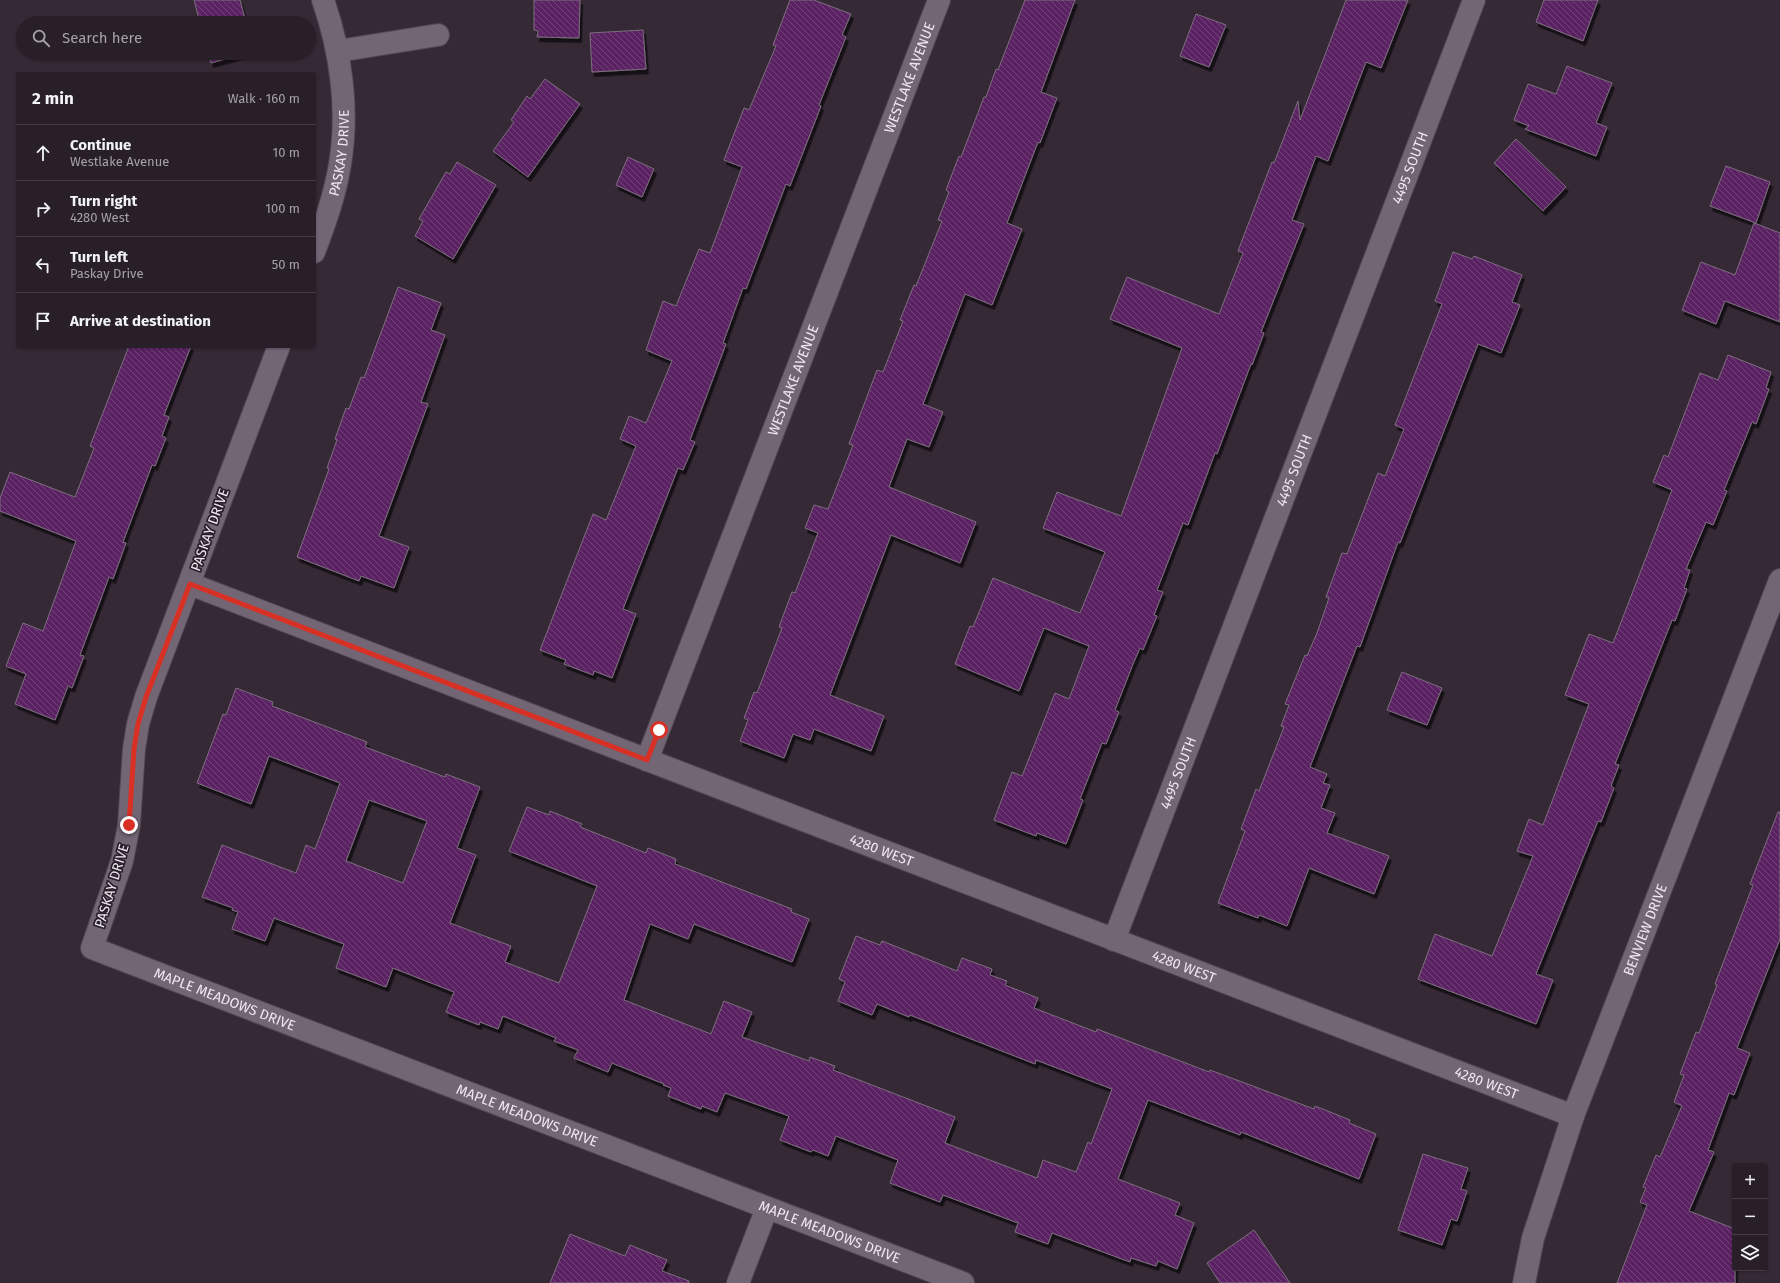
<!DOCTYPE html>
<meta charset="utf-8">
<style>
:root{--surface:#281f28;--page:#302730;--text:#f1f3f6;--muted:#a5a2a8;--line:#443d45}
body{margin:0;font-family:"Fira Sans",sans-serif;background:var(--page);color:var(--text)}
.controls{position:absolute;right:12px;bottom:12px;display:grid;overflow:hidden;border-radius:4px;box-shadow:0 1px 3px #0004}
.controls button{width:36px;height:36px;display:grid;place-items:center;padding:0;border:0;border-bottom:1px solid var(--line);background:var(--surface);color:var(--text);font:20px sans-serif}
.stop{position:absolute;width:12px;height:12px;margin:-9px;border:3px solid #d93025;border-radius:50%;background:#fff}
.stop.end{background:#d93025;border-color:#fff;box-shadow:0 1px 4px #0008}
.list{margin:0;padding:0;list-style:none}
h2{display:flex;justify-content:space-between;align-items:center;height:52px;margin:0;padding:0 16px;font-size:17px}
h2 small{font-size:13px;font-weight:400;color:var(--muted)}
.list li{display:grid;grid-template-columns:26px 1fr auto;gap:12px;align-items:center;box-sizing:border-box;height:56px;padding:0 16px;border-top:1px solid var(--line)}
.list b{display:block;font-size:15px;white-space:nowrap}
.list p{margin:0;font-size:13px;white-space:nowrap;color:var(--muted)}
.list em{font-size:13px;font-style:normal;color:var(--muted)}
.icon{flex:none;width:22px;height:22px;fill:none;stroke:currentColor;stroke-width:2;stroke-linecap:round;stroke-linejoin:round}
.map{position:relative;flex:none;width:1780px;height:1283px;overflow:hidden}
.search{position:absolute;background:var(--surface);box-shadow:0 1px 3px #0004;left:16px;top:16px;width:300px;height:44px;display:flex;align-items:center;gap:10px;box-sizing:border-box;padding:0 14px;border-radius:22px;color:var(--muted);font-size:15px}
.panel{position:absolute;background:var(--surface);box-shadow:0 1px 3px #0004;left:16px;top:72px;width:300px;height:276px;border-radius:4px}
.map>svg:first-child{display:block}
.building{fill:url(#building-back-hatch);stroke:#7c6f7d;fill-rule:evenodd;filter:url(#shadow)}
.lines{fill:none;stroke-linecap:round;stroke-linejoin:round}
.street-casing{stroke:#4f4550;stroke-width:24}
.street{stroke:#726674;stroke-width:22}
.route{stroke:#d93025;stroke-width:5}
.labels{text-anchor:middle;dominant-baseline:central;stroke-width:3.5;stroke-linejoin:round;paint-order:stroke}
.street-label{font-size:14px;fill:#efe7f0;stroke:#2a202c}
</style>
<div class="map">
<svg width="1780" height="1283" viewBox="0 0 1780 1283">
<defs>
<pattern id="building-back-hatch" width="6" height="6" patternUnits="userSpaceOnUse"><rect width="6" height="6" fill="#5a2262"/><path d="M-1 5l2 2M0 0l6 6M5-1l2 2" fill="none" stroke="#724279"/></pattern>
<filter id="shadow"><feDropShadow dx="2.5" dy="4.5" stdDeviation="0" flood-color="#0009"/></filter>
</defs>
<rect width="100%" height="100%" fill="#352936"/>
<!-- building -->
<path class="building" d="M 194,0 L 240,0 L 246,23 L 200,23 Z
M 534,0 L 580,0 L 579,38 L 537,37 L 538,31 L 534,30 Z
M 790,0 L 814,0 L 851,14 L 842,35 L 846,37 L 819,105 L 821,106 L 790,186 L 786,184 L 746,289 L 743,288 L 723,343 L 726,344 L 690,440 L 695,442 L 683,470 L 678,468 L 623,609 L 636,614 L 612,678 L 594,671 L 593,675 L 564,664 L 566,660 L 540,650 L 593,514 L 606,520 L 636,446 L 620,439 L 629,416 L 646,423 L 672,361 L 646,350 L 663,301 L 676,306 L 699,249 L 710,253 L 742,167 L 724,160 L 744,108 L 749,110 L 776,46 L 773,45 Z
M 1025,0 L 1075,0 L 1041,92 L 1057,98 L 1040,143 L 1038,142 L 1007,223 L 1022,229 L 992,305 L 965,294 L 923,404 L 943,412 L 929,447 L 907,439 L 889,487 L 976,522 L 960,563 L 891,535 L 830,695 L 884,716 L 871,751 L 814,729 L 810,740 L 793,734 L 784,758 L 740,741 L 748,720 L 744,718 L 754,692 L 757,693 L 782,628 L 779,627 L 792,592 L 795,593 L 818,533 L 805,528 L 814,505 L 828,509 L 853,445 L 849,444 L 877,370 L 883,372 L 903,321 L 900,320 L 914,285 L 916,286 L 942,221 L 938,220 L 949,192 L 946,190 L 959,156 L 961,157 L 984,97 L 986,97 L 996,69 L 998,70 Z
M 1346,0 L 1408,0 L 1381,68 L 1366,62 L 1328,161 L 1316,156 L 1292,220 L 1304,224 L 1261,332 L 1264,333 L 1252,365 L 1251,364 L 1217,454 L 1215,453 L 1188,525 L 1183,523 L 1157,590 L 1163,592 L 1154,615 L 1157,616 L 1143,650 L 1140,648 L 1133,664 L 1115,710 L 1119,712 L 1106,744 L 1102,743 L 1080,799 L 1083,800 L 1066,844 L 1037,833 L 1036,836 L 994,820 L 1012,772 L 1022,776 L 1055,693 L 1069,699 L 1089,646 L 1044,628 L 1019,691 L 955,664 L 970,626 L 973,627 L 993,578 L 1080,613 L 1105,552 L 1043,528 L 1057,492 L 1121,516 L 1182,348 L 1110,319 L 1127,277 L 1219,314 L 1243,253 L 1238,251 L 1272,162 L 1274,163 L 1298,101 L 1300,120 Z
M 1544,0 L 1598,0 L 1583,41 L 1536,22 Z
M 1196,14 L 1226,25 L 1209,67 L 1180,56 Z
M 643,30 L 646,69 L 592,72 L 590,33 Z
M 209,53 L 247,53 L 211,63 Z
M 1567,66 L 1612,83 L 1596,123 L 1607,127 L 1596,156 L 1525,129 L 1529,126 L 1514,120 L 1528,84 L 1556,94 Z
M 545,79 L 580,104 L 528,177 L 493,151 L 514,122 L 511,120 L 527,96 L 530,99 Z
M 1516,139 L 1566,187 L 1543,211 L 1494,163 Z
M 628,157 L 654,169 L 642,197 L 616,185 Z
M 457,162 L 496,185 L 453,259 L 415,236 L 423,221 L 419,219 L 446,172 L 450,174 Z
M 1726,166 L 1770,182 L 1756,223 L 1710,206 Z
M 1754,223 L 1780,233 L 1780,322 L 1725,301 L 1716,324 L 1682,310 L 1701,262 L 1735,275 Z
M 1453,252 L 1472,259 L 1474,256 L 1522,275 L 1512,302 L 1520,305 L 1501,353 L 1478,344 L 1400,543 L 1398,542 L 1360,647 L 1357,646 L 1310,767 L 1327,774 L 1323,783 L 1330,785 L 1321,808 L 1335,813 L 1327,833 L 1389,856 L 1374,894 L 1309,868 L 1287,926 L 1259,915 L 1258,918 L 1218,903 L 1245,831 L 1241,829 L 1256,789 L 1259,791 L 1284,727 L 1281,726 L 1289,705 L 1285,704 L 1305,655 L 1307,656 L 1317,633 L 1329,598 L 1326,597 L 1342,553 L 1347,554 L 1378,473 L 1385,476 L 1404,429 L 1395,425 L 1442,304 L 1435,301 Z
M 398,287 L 441,303 L 431,330 L 445,335 L 421,402 L 428,404 L 379,536 L 409,547 L 394,588 L 361,576 L 359,581 L 297,557 L 329,469 L 327,468 L 337,440 L 335,439 L 346,408 L 349,409 L 361,377 L 364,378 Z
M 129,346 L 191,346 L 164,415 L 169,417 L 162,436 L 166,438 L 155,466 L 152,465 L 123,542 L 126,543 L 113,579 L 109,577 L 80,655 L 84,656 L 72,688 L 68,686 L 55,720 L 15,704 L 26,674 L 6,666 L 23,623 L 43,631 L 76,541 L 0,511 L 0,498 L 10,472 L 75,497 L 94,448 L 90,446 Z
M 1728,355 L 1771,372 L 1766,388 L 1769,389 L 1756,424 L 1752,422 L 1724,490 L 1727,491 L 1713,525 L 1706,522 L 1686,569 L 1690,570 L 1684,588 L 1687,589 L 1675,621 L 1672,620 L 1615,764 L 1619,765 L 1611,786 L 1614,788 L 1601,822 L 1598,821 L 1536,974 L 1553,980 L 1536,1024 L 1418,979 L 1435,934 L 1492,956 L 1533,856 L 1517,851 L 1529,819 L 1543,825 L 1589,704 L 1565,695 L 1589,634 L 1613,643 L 1672,490 L 1653,482 L 1664,455 L 1668,457 L 1700,373 L 1718,380 Z
M 1402,672 L 1442,688 L 1427,725 L 1387,710 Z
M 236,688 L 273,702 L 272,706 L 367,742 L 365,747 L 445,777 L 446,774 L 480,787 L 457,848 L 476,855 L 450,923 L 511,946 L 505,962 L 559,983 L 597,886 L 509,851 L 527,807 L 549,815 L 550,811 L 582,824 L 580,827 L 646,853 L 648,848 L 676,859 L 675,864 L 792,909 L 791,912 L 809,919 L 792,962 L 694,924 L 688,939 L 650,924 L 624,1000 L 711,1034 L 724,1001 L 752,1012 L 742,1037 L 809,1061 L 810,1057 L 835,1066 L 833,1070 L 955,1117 L 945,1143 L 1037,1178 L 1043,1160 L 1076,1172 L 1088,1142 L 1091,1144 L 1112,1089 L 1036,1060 L 1035,1064 L 910,1015 L 909,1017 L 877,1004 L 872,1015 L 838,1001 L 845,982 L 839,979 L 856,936 L 880,945 L 882,941 L 957,971 L 962,958 L 992,969 L 990,975 L 1007,981 L 1005,985 L 1038,998 L 1034,1008 L 1096,1032 L 1097,1029 L 1209,1072 L 1210,1070 L 1314,1109 L 1315,1106 L 1350,1120 L 1349,1123 L 1376,1134 L 1359,1179 L 1241,1132 L 1240,1135 L 1148,1100 L 1118,1179 L 1180,1203 L 1175,1215 L 1194,1223 L 1177,1269 L 1158,1261 L 1156,1266 L 1131,1258 L 1130,1262 L 1052,1233 L 1048,1244 L 1015,1232 L 1018,1223 L 943,1195 L 940,1202 L 890,1183 L 898,1160 L 836,1136 L 828,1156 L 813,1150 L 811,1152 L 780,1140 L 789,1116 L 725,1093 L 717,1112 L 702,1106 L 701,1109 L 668,1096 L 671,1088 L 663,1085 L 664,1084 L 612,1063 L 608,1072 L 574,1058 L 578,1050 L 554,1041 L 556,1038 L 503,1016 L 498,1029 L 480,1022 L 479,1025 L 446,1012 L 454,992 L 393,968 L 386,987 L 336,968 L 344,944 L 274,918 L 265,941 L 232,929 L 238,912 L 232,910 L 233,908 L 202,897 L 222,845 L 296,873 L 306,845 L 315,849 L 340,783 L 269,756 L 251,804 L 197,783 L 223,714 L 226,715 ZM 369,800 L 427,821 L 403,883 L 346,861 Z
M 1778,812 L 1780,812 L 1780,939 L 1737,1048 L 1750,1053 L 1734,1095 L 1729,1093 L 1708,1150 L 1714,1152 L 1689,1211 L 1735,1229 L 1735,1283 L 1617,1283 L 1647,1205 L 1640,1202 L 1646,1188 L 1643,1187 L 1656,1155 L 1660,1157 L 1682,1106 L 1674,1102 L 1684,1075 L 1680,1074 L 1696,1032 L 1699,1033 L 1717,985 L 1715,984 L 1753,885 L 1750,884 Z
M 1423,1154 L 1468,1168 L 1461,1189 L 1467,1191 L 1457,1221 L 1451,1219 L 1442,1245 L 1398,1230 Z
M 1254,1230 L 1290,1283 L 1220,1283 L 1207,1263 Z
M 570,1234 L 625,1256 L 630,1245 L 667,1260 L 662,1271 L 689,1281 L 689,1283 L 550,1283 Z"/>
<g class="lines">
<!-- street casing -->
<g class="street-casing">
<g id="street">
<path d="M 338,51 L 438,35"/>
<path id="s1" d="M 314,252 C 325,223 335,195 340,164 C 349,110 341,52 323,0"/>
<path id="s2" d="M 279,346 L 146,697 L 138,724 L 134,749 L 129,825 L 122,861 L 92,948 L 963,1283"/>
<path id="s3" d="M 190,584 L 1573,1116"/>
<path id="s4" d="M 647,760 L 939,0"/>
<path id="s5" d="M 1114,940 L 1474,0"/>
<path d="M 738,1283 L 767,1208"/>
<path id="s6" d="M 1524,1283 L 1533,1238 L 1573,1116 L 1780,580"/>
</g>
</g>
<!-- street -->
<use href="#street" class="street"/>
</g>
<g class="lines">
<!-- route -->
<path class="route" d="M 129,825 L 134,749 L 138,724 L 146,697 L 190,584 L 647,760 L 659,730"/>
</g>
<g class="labels">
<!-- street labels -->
<g class="street-label">
<text stroke="none"><textPath href="#s4" startOffset="731">WESTLAKE AVENUE</textPath></text>
<text stroke="none"><textPath href="#s1" startOffset="103">PASKAY DRIVE</textPath></text>
<text stroke="none"><textPath href="#s5" startOffset="827">4495 SOUTH</textPath></text>
<text stroke="none"><textPath href="#s4" startOffset="407">WESTLAKE AVENUE</textPath></text>
<text stroke="none"><textPath href="#s5" startOffset="503">4495 SOUTH</textPath></text>
<text transform="translate(210 530) rotate(-70)">PASKAY DRIVE</text>
<text stroke="none"><textPath href="#s5" startOffset="179">4495 SOUTH</textPath></text>
<text stroke="none"><textPath href="#s3" startOffset="741">4280 WEST</textPath></text>
<text transform="translate(112 886) rotate(-73)">PASKAY DRIVE</text>
<text stroke="none"><textPath href="#s6" startOffset="374">BENVIEW DRIVE</textPath></text>
<text stroke="none"><textPath href="#s3" startOffset="1065">4280 WEST</textPath></text>
<text stroke="none"><textPath href="#s2" startOffset="776">MAPLE MEADOWS DRIVE</textPath></text>
<text stroke="none"><textPath href="#s3" startOffset="1389">4280 WEST</textPath></text>
<text stroke="none"><textPath href="#s2" startOffset="1100">MAPLE MEADOWS DRIVE</textPath></text>
<text stroke="none"><textPath href="#s2" startOffset="1424">MAPLE MEADOWS DRIVE</textPath></text>
</g>
</g>
</svg>
<div class="controls">
<button>+</button>
<button>−</button>
<button><svg class="icon" aria-label="layers" viewBox="0 0 24 24"><path d="M12 4l9 5-9 5-9-5zM3 14l9 5 9-5"/></svg></button>
</div>
<div class="stop" style="left:659px;top:730px"></div>
<div class="stop end" style="left:129px;top:825px"></div>
<div class="search"><svg class="icon" aria-label="search" viewBox="0 0 24 24"><circle cx="10" cy="10" r="6"/><path d="M15 15l6 6"/></svg>Search here</div>
<section class="panel">
<h2>2 min<small>Walk · 160 m</small></h2>
<ul class="list">
<li><svg class="icon" aria-label="ahead" viewBox="0 0 24 24"><path d="M12 20V5M6 11l6-6 6 6"/></svg><div><b>Continue</b><p>Westlake Avenue</p></div><em>10 m</em></li>
<li><svg class="icon" aria-label="right" viewBox="0 0 24 24"><path d="M7 20v-9h11M14 6l5 5-5 5"/></svg><div><b>Turn right</b><p>4280 West</p></div><em>100 m</em></li>
<li><svg class="icon" aria-label="left" viewBox="0 0 24 24"><path d="M17 20v-9H6M10 6l-5 5 5 5"/></svg><div><b>Turn left</b><p>Paskay Drive</p></div><em>50 m</em></li>
<li><svg class="icon" aria-label="arrive" viewBox="0 0 24 24"><path d="M6 21V4h12l-3 4 3 4H6"/></svg><div><b>Arrive at destination</b></div></li>
</ul>
</section>
</div>
